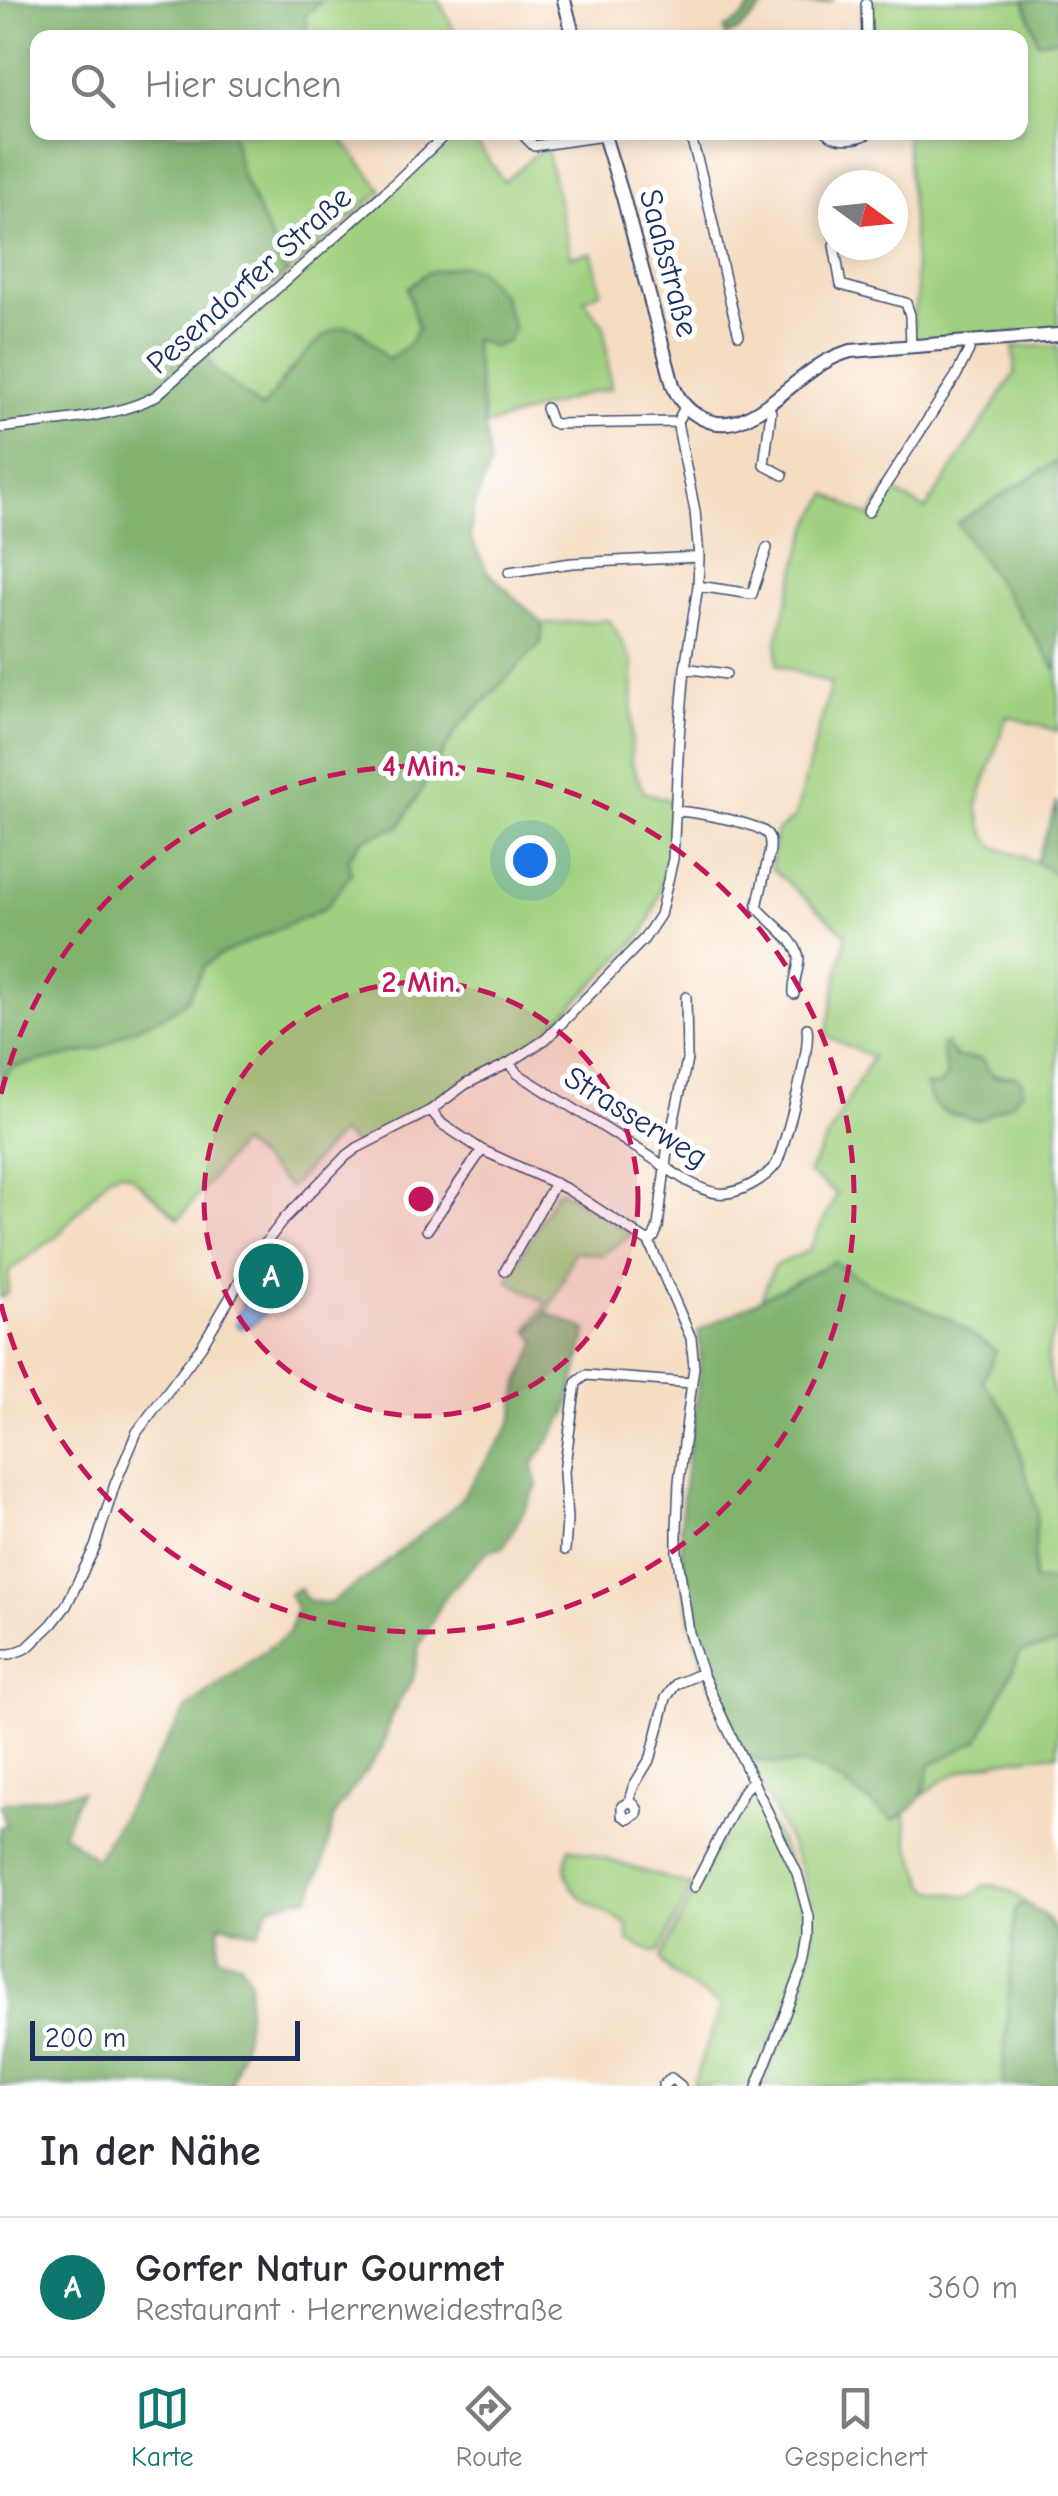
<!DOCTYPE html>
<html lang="de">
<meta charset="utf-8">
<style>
:root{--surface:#fff;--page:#f2f2f3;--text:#2b2b33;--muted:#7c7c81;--line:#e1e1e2;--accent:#0f766e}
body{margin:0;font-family:"Comic Neue",sans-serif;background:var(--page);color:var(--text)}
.compass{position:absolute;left:818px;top:170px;width:90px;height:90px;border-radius:50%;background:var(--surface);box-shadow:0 5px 15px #0003;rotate:105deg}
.scale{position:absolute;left:30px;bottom:25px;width:270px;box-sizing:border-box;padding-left:10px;border:5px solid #1b2f5e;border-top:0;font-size:28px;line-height:35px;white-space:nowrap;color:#1b2f5e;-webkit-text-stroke:8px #fff;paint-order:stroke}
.you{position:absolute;left:530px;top:860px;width:35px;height:35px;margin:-25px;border:8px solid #fff;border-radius:50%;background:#1a73e8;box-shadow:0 0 0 15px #1a73e833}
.badge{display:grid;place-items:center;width:65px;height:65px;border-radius:50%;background:var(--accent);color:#fff;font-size:32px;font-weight:700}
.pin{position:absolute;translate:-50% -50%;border:5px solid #fff;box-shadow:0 2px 10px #0006}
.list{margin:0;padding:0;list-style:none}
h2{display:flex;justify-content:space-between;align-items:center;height:130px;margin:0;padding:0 40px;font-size:42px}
h2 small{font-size:32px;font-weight:400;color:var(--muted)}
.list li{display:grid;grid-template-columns:65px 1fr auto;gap:30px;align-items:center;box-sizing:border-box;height:140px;padding:0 40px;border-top:2px solid var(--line)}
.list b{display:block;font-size:38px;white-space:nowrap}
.list p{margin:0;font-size:32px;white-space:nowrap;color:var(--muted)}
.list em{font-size:32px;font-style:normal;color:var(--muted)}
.icon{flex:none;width:55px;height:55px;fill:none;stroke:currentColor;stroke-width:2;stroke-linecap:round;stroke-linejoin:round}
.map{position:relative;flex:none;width:1058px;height:2086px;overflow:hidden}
.search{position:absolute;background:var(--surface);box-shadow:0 5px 15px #0003;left:30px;right:30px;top:30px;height:110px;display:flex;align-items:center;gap:25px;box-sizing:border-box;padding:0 35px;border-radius:20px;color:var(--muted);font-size:38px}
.sheet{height:270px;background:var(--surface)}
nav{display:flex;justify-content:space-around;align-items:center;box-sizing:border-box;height:140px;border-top:2px solid var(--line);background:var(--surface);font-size:28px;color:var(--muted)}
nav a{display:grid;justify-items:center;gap:5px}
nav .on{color:var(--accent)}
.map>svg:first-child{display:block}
.green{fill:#a0d07f;stroke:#5e806e;stroke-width:2.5;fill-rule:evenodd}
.forest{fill:#80b26e;stroke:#4e7066;stroke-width:2.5}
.water{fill:#71b0e4;stroke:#4670a1;stroke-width:2.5}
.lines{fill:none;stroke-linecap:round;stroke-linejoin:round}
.stream{stroke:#71b0e4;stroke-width:2.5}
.street-casing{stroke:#3c496d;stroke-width:12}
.secondary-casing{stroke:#3c496d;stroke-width:16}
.street{stroke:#fff;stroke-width:9}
.secondary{stroke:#fff;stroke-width:12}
.ring{fill:none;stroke:#c2185b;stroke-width:5;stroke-dasharray:18 12}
.labels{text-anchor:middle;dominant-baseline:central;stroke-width:10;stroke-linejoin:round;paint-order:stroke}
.street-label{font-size:32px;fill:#1b2f5e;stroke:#fff}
.centre{fill:#c2185b;stroke:#fff;stroke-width:5}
.ring-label{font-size:30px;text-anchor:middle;font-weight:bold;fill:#c2185b;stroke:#fff;stroke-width:10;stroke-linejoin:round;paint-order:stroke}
</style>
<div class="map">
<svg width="1058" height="2086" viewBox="0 0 1058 2086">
<rect width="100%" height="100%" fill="#fff"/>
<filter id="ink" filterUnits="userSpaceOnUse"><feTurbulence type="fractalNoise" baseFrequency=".01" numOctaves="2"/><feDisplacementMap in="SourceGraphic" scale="20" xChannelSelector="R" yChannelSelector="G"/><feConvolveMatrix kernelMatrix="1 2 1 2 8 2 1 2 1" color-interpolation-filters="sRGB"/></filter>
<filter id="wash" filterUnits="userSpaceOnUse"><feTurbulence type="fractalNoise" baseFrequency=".0048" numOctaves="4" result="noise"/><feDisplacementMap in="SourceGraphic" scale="40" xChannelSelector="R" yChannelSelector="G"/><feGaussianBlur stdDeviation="2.25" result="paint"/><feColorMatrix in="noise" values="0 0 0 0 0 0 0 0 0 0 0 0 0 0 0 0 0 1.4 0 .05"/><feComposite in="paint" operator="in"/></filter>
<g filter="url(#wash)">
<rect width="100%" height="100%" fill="#f5ddc2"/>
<!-- green -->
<path class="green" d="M 321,0 L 439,0 L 457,37 L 307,37 L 305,16 Z
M 871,0 L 1024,0 L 1038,41 L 1058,38 L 1058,329 L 921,341 L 913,336 L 914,310 L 917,299 L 906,133 L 1020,132 L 1020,38 L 872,37 Z
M 232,133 L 337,133 L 382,190 L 287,274 L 242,176 Z
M 453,133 L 470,133 L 504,182 L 540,150 L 546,147 L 571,256 L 592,253 L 601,291 L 584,300 L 604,326 L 611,389 L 592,392 L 485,426 L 472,338 L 507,342 L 418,328 L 409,344 L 388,361 L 359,329 L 289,371 L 262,409 L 213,370 L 206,358 Z
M 1058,346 L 1058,461 L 957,523 L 1058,671 L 1058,731 L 1007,716 L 977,805 L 982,825 L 988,839 L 995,847 L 1036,862 L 1058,876 L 1058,1321 L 1050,1342 L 1047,1357 L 1058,1421 L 1058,1581 L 1033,1582 L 1037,1511 L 1009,1416 L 983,1381 L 953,1321 L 869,1285 L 834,1262 L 761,1299 L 774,1266 L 808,1251 L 837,1194 L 808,1173 L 872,1057 L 826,1036 L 846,934 L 771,868 L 776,832 L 795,817 L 831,684 L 777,665 L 777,640 L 801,552 L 809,527 L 828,494 L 870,517 L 888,489 L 926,509 L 1015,373 L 1013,347 ZM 946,1044 C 960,1067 988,1077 1015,1076 L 978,1120 L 927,1086 L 938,1086 L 948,1076 L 941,1045 Z
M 610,620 L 633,664 L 631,762 L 644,792 L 671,801 C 671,845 664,895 643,934 L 542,1037 L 521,1053 L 451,1089 L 415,1115 L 356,1145 L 340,1133 L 290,1188 L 240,1143 L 179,1219 L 131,1176 L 121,1172 L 109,1176 L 57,1236 L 9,1271 L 8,1293 L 0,1298 L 0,1082 L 12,1067 L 99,1049 L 126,1032 L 171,1012 L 187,1000 L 204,966 L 220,955 L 325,908 L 348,858 L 362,840 L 400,826 L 457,729 L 541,643 L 543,624 Z
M 560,1190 L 632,1234 L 602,1255 L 574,1251 C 563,1277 554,1315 528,1330 L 546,1303 L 508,1280 L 556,1192 Z
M 1058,1644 L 1058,1754 C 1016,1758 954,1763 924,1795 L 930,1765 L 979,1740 L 1021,1652 Z
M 747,1757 L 775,1764 L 798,1764 L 821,1770 L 843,1783 L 893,1820 L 906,1814 L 909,1844 L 926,1885 L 934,1891 L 969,1896 L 976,1893 L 984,1886 L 992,1885 L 1008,1890 L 1032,1907 L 1026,1904 L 1015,1911 L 1002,2086 L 762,2086 L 798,1993 L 802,1992 L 801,1987 C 806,1969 813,1952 813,1933 C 815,1877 770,1807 747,1757 Z
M 749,1790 L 754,1792 C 772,1829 801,1875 805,1915 C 810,1963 772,2039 754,2086 L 692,2086 L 721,2006 C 701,1992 673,1980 660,1959 L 746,1791 Z
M 570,1848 L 692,1886 L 659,1952 L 656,1953 L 628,1942 L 627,1924 C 597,1907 551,1892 570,1848 Z"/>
<!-- forest -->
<path class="forest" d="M 0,0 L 321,0 L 305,16 L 307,37 L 38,38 L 38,132 L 232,133 L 242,176 L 287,274 L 202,350 L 214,370 L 262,409 C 278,388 324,317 354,328 C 363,331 380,352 388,360 L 409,344 L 418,329 L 407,288 L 426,273 L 462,265 L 479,270 L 503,296 L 514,329 L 507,342 L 493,347 L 473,339 L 490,466 L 473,510 L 470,537 L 487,571 L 543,624 L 541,643 L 457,729 L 400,826 L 361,840 L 348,858 L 351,874 L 325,908 L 220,955 L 204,966 L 187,1000 L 171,1012 L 126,1032 L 99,1049 L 12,1067 L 0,1082 Z
M 755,0 L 834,0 L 818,4 L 767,4 L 738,31 L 726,36 L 724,29 C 739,22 747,15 755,0 Z
M 1024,0 L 1058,0 L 1058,38 L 1038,42 Z
M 1058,461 L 1058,671 L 957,523 Z
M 1058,801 L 1058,880 L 1057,876 L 1036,862 Z
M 946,1043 L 954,1057 L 981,1059 L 994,1077 L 1015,1076 L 1022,1081 L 1023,1090 L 1013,1102 L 978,1120 C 951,1113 934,1117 926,1086 L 938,1086 L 947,1077 L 941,1045 Z
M 834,1262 L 869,1285 L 953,1321 L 996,1351 L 983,1381 L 1009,1416 L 1037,1511 L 1033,1581 L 1058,1581 L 1058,1644 L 1021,1652 L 979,1740 L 930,1765 C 924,1793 921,1807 893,1820 L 843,1783 L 821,1770 L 798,1764 L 775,1764 L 747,1757 C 735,1732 721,1707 710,1681 C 690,1630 677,1561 682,1507 C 684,1486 686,1466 689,1446 C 694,1407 705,1370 698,1331 Z
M 547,1313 L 587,1330 L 567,1413 L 533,1465 L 537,1486 L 504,1547 L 487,1552 L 446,1595 L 419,1646 L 413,1679 L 391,1716 L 382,1749 L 334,1815 L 325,1858 L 310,1897 L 269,1906 L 258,1932 L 220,1924 L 217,1957 L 240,1962 L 250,1981 L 245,2035 L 231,2086 L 0,2086 L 0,1827 L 7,1826 L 0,1804 L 81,1791 L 62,1833 L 96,1859 L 187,1708 L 289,1633 L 296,1608 L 289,1594 L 299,1588 L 307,1600 L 329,1604 L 376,1571 L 457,1504 L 505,1434 L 513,1419 L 519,1383 L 537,1342 L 528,1330 L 533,1328 Z
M 1026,1904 L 1045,1916 L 1058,1936 L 1058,2086 L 1002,2086 L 1015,1911 L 1019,1905 Z"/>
<!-- water -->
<path class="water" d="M 250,1297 L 267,1303 L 268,1309 C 261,1319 252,1328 240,1328 L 236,1324 C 237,1315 241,1302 250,1297 Z"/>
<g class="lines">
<!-- stream -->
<path class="stream" d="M 772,1 L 780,0"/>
</g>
</g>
<g filter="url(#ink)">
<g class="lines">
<!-- street casing -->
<g class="street-casing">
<path id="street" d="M 866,4 L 867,38
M 520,132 L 534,146 L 604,136
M 689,132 C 711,199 720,268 739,335
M 827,132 C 836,142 860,140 870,132
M 833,226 L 833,235
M 834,245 L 841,285 L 906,303 L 910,315 L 911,347
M 767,403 L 771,412 L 764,465 L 783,475
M 546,408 L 551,422 L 556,424 L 677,422
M 0,428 C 44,422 120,418 157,395 L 381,196 L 448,132
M 868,512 L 956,376 L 969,350 L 968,341
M 509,572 L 572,563 L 699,557
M 698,586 L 752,594 L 767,548
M 685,668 L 726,674
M 676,811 C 693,812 756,822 767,834 C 771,839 770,844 770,850 L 757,907 C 768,921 800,942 799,960 C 798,972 793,981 794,994
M 509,1063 L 518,1074 C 562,1101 606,1129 649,1156 C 667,1168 696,1190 717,1193 C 737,1196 766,1179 777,1163 C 786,1139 811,1050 807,1028
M 431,1110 L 442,1124 L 482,1150 L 567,1189 L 649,1242 L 691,1338 L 694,1367 L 679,1482 L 677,1529 L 677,1552 L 689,1633 L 702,1673 L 724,1721 L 797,1873 L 809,1917 L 809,1939 L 805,1962 L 757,2086
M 427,1230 L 482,1150
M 649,1242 L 654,1237 L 658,1227 L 667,1151 L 687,1060 L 686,997
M 505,1271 L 555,1183
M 565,1550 L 567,1520 L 564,1472 L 576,1383 L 586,1375 L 692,1383
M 0,1654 L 11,1654 L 27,1648 L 52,1624 L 66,1606 L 95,1547 L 115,1484 L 137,1432 L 201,1347 L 250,1264 L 284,1219 L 345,1157 L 357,1148 L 431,1110 L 466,1084 L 509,1063 L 546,1039 L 644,939 L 660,915 L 673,859 L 679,737 L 685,668 L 698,586 L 699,557 L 695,511 L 677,422 L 685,407
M 629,1802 L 633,1803 L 638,1810 L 637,1814 L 629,1819 L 622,1815 L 622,1806 L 629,1802 L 633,1787 L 651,1757 L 666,1698 L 676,1684 L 702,1673
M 694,1887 L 744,1790 L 753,1780
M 663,2086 L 671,2078 L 681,2086"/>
</g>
<!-- secondary casing -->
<g class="secondary-casing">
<path id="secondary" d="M 564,0 L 574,38
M 603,132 L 623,197 L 673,385 C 683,413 713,432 743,419 C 782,402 808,362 851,351 L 1058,335"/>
</g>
<!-- street -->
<use href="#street" class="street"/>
<!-- secondary -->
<use href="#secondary" class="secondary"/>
</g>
</g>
<!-- distance rings -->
<circle cx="421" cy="1199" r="217" fill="#c2185b" fill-opacity=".12"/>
<g class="ring">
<circle cx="421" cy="1199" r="217"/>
<path d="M1 1094A433 433 0 1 1 1 1304"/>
</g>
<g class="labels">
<!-- street labels -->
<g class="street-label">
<text transform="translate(669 263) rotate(75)">Saaßstraße</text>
<text transform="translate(249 280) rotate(-42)">Pesendorfer Straße</text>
<text transform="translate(636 1117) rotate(32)">Strasserweg</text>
</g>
</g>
<circle cx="421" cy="1199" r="15" class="centre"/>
<g class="ring-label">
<text x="421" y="776">4 Min.</text>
<text x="421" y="992">2 Min.</text>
</g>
</svg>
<svg class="compass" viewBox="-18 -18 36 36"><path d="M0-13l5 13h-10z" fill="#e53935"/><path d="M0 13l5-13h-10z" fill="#7c7c81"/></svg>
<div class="scale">200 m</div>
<div class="you"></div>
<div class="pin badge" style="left:271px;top:1276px">A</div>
<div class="search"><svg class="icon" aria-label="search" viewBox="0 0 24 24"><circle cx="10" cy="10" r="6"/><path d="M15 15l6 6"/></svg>Hier suchen</div>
</div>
<section class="sheet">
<h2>In der Nähe<small></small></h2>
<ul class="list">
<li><span class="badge">A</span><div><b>Gorfer Natur Gourmet</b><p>Restaurant · Herrenweidestraße</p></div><em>360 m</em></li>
</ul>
</section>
<nav>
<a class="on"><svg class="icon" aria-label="map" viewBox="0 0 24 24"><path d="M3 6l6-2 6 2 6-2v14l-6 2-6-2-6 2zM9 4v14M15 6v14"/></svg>Karte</a>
<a><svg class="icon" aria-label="directions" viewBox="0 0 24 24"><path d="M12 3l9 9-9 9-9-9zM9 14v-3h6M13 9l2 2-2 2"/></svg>Route</a>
<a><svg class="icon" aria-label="saved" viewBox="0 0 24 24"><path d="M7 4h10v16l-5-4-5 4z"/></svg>Gespeichert</a>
</nav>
